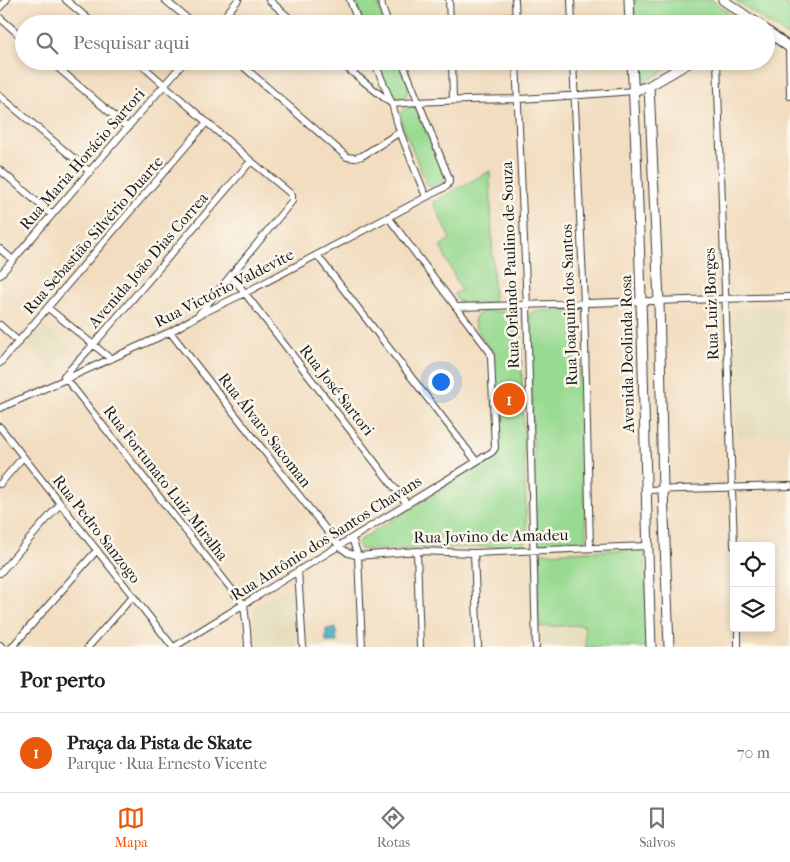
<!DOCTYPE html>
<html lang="pt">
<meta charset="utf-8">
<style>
:root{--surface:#fff;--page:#f6f6f6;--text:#202124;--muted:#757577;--line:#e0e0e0;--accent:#ea580c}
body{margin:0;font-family:"IM FELL French Canon",serif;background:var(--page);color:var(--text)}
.controls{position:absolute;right:15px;bottom:15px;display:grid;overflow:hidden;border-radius:5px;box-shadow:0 2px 8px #0003}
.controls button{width:45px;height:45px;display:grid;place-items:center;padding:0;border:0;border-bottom:1px solid var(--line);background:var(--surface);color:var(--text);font:25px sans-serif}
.you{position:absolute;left:440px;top:381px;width:18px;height:18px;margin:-12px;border:4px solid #fff;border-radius:50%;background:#1a73e8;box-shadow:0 0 0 8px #1a73e833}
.badge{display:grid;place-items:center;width:32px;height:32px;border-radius:50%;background:var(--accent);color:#fff;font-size:16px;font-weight:700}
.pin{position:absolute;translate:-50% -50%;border:2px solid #fff;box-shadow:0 1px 5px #0006}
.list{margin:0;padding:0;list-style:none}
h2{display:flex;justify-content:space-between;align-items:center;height:65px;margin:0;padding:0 20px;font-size:21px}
h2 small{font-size:16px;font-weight:400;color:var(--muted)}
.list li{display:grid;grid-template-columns:32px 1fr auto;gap:15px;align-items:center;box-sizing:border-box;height:80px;padding:0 20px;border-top:1px solid var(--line)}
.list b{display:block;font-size:19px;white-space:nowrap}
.list p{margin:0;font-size:16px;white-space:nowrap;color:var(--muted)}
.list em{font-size:16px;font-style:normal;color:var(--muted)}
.icon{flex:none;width:28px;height:28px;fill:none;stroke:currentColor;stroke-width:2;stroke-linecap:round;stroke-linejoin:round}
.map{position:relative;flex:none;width:790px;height:647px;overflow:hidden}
.search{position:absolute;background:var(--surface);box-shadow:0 2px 8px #0003;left:15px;right:15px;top:15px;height:55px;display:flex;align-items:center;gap:12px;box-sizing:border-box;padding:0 18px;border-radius:28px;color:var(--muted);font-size:19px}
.sheet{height:145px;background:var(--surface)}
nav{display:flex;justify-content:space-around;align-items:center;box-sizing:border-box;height:70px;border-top:1px solid var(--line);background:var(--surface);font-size:14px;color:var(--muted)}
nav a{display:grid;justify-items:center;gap:2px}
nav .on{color:var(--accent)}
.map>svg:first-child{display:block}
.built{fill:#e3dbba}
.green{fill:#98da91;stroke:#5a7b56}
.water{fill:#43afc1;stroke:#30666e}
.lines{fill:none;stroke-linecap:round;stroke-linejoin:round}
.street-casing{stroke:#3c3935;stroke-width:8}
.secondary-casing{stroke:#3c3935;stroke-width:11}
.street{stroke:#fff;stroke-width:6}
.secondary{stroke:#fff;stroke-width:9}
.labels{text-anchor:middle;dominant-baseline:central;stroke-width:5;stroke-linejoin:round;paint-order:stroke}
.street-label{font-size:16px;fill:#1c1c1c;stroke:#fbf7ec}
</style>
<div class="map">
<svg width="790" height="647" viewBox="0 0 790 647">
<rect width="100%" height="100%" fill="#fbf7ec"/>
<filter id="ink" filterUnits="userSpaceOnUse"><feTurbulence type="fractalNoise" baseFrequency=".02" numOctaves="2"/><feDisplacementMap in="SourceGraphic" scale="10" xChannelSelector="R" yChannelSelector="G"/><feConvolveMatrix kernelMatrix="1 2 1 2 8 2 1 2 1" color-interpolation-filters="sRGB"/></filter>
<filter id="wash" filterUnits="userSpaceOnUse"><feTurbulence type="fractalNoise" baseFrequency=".0096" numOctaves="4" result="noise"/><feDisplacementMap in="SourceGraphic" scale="20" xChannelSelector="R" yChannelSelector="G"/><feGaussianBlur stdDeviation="1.12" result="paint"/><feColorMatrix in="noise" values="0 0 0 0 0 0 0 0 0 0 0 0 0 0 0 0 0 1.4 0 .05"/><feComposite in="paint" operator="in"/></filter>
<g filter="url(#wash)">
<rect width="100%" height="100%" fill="#f2ddc0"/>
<!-- built -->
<path class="built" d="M 783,305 L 784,361 L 790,363 L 790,435 L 737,437 L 735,308 Z
M 45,327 L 70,348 L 67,353 L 69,355 L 56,370 L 27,345 L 39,329 L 41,331 Z
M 284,590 L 288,591 L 295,597 L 296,647 L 253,647 L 253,614 L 256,605 Z
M 583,628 L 584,647 L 543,647 L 543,629 Z"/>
<!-- green -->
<path class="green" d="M 355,0 L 377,0 L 384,24 L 364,24 Z
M 634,0 L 712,0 L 742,24 L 635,24 Z
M 735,0 L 780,0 L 790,8 L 790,38 Z
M 378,61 L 399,61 C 402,70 416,94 402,98 C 397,100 394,98 391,95 Z
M 637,61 L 680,61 L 638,86 Z
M 409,107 L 412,107 L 418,111 L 444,176 C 446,187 435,193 427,185 L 400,119 C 399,113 402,109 409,107 Z
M 490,171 L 494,303 L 460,304 L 454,294 L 461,290 L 440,246 L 450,239 L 433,202 Z
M 574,310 L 578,315 L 586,537 L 584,541 L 580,544 L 543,546 L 539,543 L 536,539 L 529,315 L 534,311 Z
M 514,311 L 519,315 L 520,318 L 527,538 C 526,543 523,545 519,546 L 361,550 C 358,547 357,543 360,540 L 495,456 L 498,453 L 499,447 L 492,351 L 476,329 L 474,321 L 476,316 L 482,312 Z
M 637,549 L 645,555 L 648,647 L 586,647 L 584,625 L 539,627 L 537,558 L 539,554 L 543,553 Z"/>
<!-- water -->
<path class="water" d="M 336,628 L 337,642 L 326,642 L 326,629 Z"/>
</g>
<g filter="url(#ink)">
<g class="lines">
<!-- street casing -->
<g class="street-casing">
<path id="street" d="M 66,0 L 94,24
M 165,0 L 194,24
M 269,0 L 296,24
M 350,0 L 359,24
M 381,0 L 382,7 L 388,24
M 449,0 L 450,24
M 515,0 L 516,24
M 571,0 L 572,24
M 0,7 L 6,0
M 0,18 L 24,39
M 218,24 L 238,0
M 789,47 L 790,96
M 50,61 L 128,128
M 137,61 L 251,161 L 291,194 L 292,196 L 292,201 L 200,313
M 237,61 L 347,157 L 355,158 L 362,156 L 400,132
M 338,61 L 392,104 C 434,100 476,100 518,99 C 557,97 595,94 633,91
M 374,61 L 392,104 L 400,132 L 426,197
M 452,61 L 453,100
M 516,61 L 527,306 L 536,647
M 573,61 L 584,303 L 590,548
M 717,61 L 734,546
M 347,68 C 354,68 361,68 366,61
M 0,96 L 90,172
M 0,170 L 52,215
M 0,249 L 13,260
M 317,255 L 476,461
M 0,275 L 185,61
M 231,275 L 407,504
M 456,307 L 790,297
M 48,308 L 111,359
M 0,325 L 19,342
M 170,332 L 339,546 L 348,553 L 358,556 L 417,551 L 474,553 L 647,546
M 0,363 L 206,123
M 0,408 L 66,379 L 170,332 L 199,315 L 245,293 L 447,186 L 449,182 L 449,178 L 402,61
M 0,427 L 173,647
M 0,484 L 23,457
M 645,490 L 790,486
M 352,538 L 358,556 L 362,647
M 417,551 L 420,647
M 474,553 L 478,647
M 298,571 L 303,647
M 0,573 L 60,504
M 738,628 L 738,647
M 0,645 L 2,647
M 12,647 L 97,550
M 88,647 L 133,596
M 174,647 L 492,452 L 495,448 L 491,357 L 490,352 L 388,217
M 248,647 L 247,630 L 244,605 L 64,376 L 93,345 L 251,161"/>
</g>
<!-- secondary casing -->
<g class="secondary-casing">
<path id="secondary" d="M 629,0 L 630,24
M 723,0 L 758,24
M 766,30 L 790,48
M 632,61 C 642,256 644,452 651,647
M 649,86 L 659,301 L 663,490 L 669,647
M 633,91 L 649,86 L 692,61"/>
</g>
<!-- street -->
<use href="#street" class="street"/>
<!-- secondary -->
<use href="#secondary" class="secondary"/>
</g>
</g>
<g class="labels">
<!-- street labels -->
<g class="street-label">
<text transform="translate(82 159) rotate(-49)">Rua Maria Horácio Sartori</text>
<text transform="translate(93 235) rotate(-49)">Rua Sebastião Silvério Duarte</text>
<text transform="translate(148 260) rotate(-49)">Avenida João Dias Correa</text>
<text transform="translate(510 265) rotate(-92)">Rua Orlando Paulino de Souza</text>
<text transform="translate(224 288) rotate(-27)">Rua Victório Valdevite</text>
<text transform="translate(711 304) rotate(-92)">Rua Luiz Borges</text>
<text transform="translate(569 305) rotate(-92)">Rua Joaquim dos Santos</text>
<text transform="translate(627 354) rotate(-91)">Avenida Deolinda Rosa</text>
<text transform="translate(337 390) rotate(52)">Rua José Sartori</text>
<text transform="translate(265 430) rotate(52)">Rua Álvaro Sacoman</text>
<text transform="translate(166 483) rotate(52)">Rua Fortunato Luiz Miralha</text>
<text transform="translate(97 529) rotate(52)">Rua Pedro Sanzogo</text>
<text transform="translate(491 536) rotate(-1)">Rua Jovino de Amadeu</text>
<text transform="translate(326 538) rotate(-32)">Rua Antônio dos Santos Chavans</text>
</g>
</g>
</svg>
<div class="controls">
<button><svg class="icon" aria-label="locate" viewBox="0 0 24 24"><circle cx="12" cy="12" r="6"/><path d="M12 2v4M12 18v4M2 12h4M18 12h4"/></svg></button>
<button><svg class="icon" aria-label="layers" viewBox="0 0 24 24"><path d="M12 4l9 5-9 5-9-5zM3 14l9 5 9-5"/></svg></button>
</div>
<div class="you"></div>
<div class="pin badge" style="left:509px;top:399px">1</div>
<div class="search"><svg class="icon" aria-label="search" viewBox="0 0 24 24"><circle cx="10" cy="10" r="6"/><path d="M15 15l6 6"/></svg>Pesquisar aqui</div>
</div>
<section class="sheet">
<h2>Por perto<small></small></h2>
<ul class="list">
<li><span class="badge">1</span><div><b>Praça da Pista de Skate</b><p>Parque · Rua Ernesto Vicente</p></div><em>70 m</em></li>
</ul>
</section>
<nav>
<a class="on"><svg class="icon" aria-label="map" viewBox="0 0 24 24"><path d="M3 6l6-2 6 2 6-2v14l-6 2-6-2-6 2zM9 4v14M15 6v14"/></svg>Mapa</a>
<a><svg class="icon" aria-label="directions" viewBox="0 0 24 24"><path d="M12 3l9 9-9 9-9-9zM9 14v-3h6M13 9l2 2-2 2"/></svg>Rotas</a>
<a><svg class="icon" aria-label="saved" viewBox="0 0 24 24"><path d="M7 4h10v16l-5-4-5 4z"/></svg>Salvos</a>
</nav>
